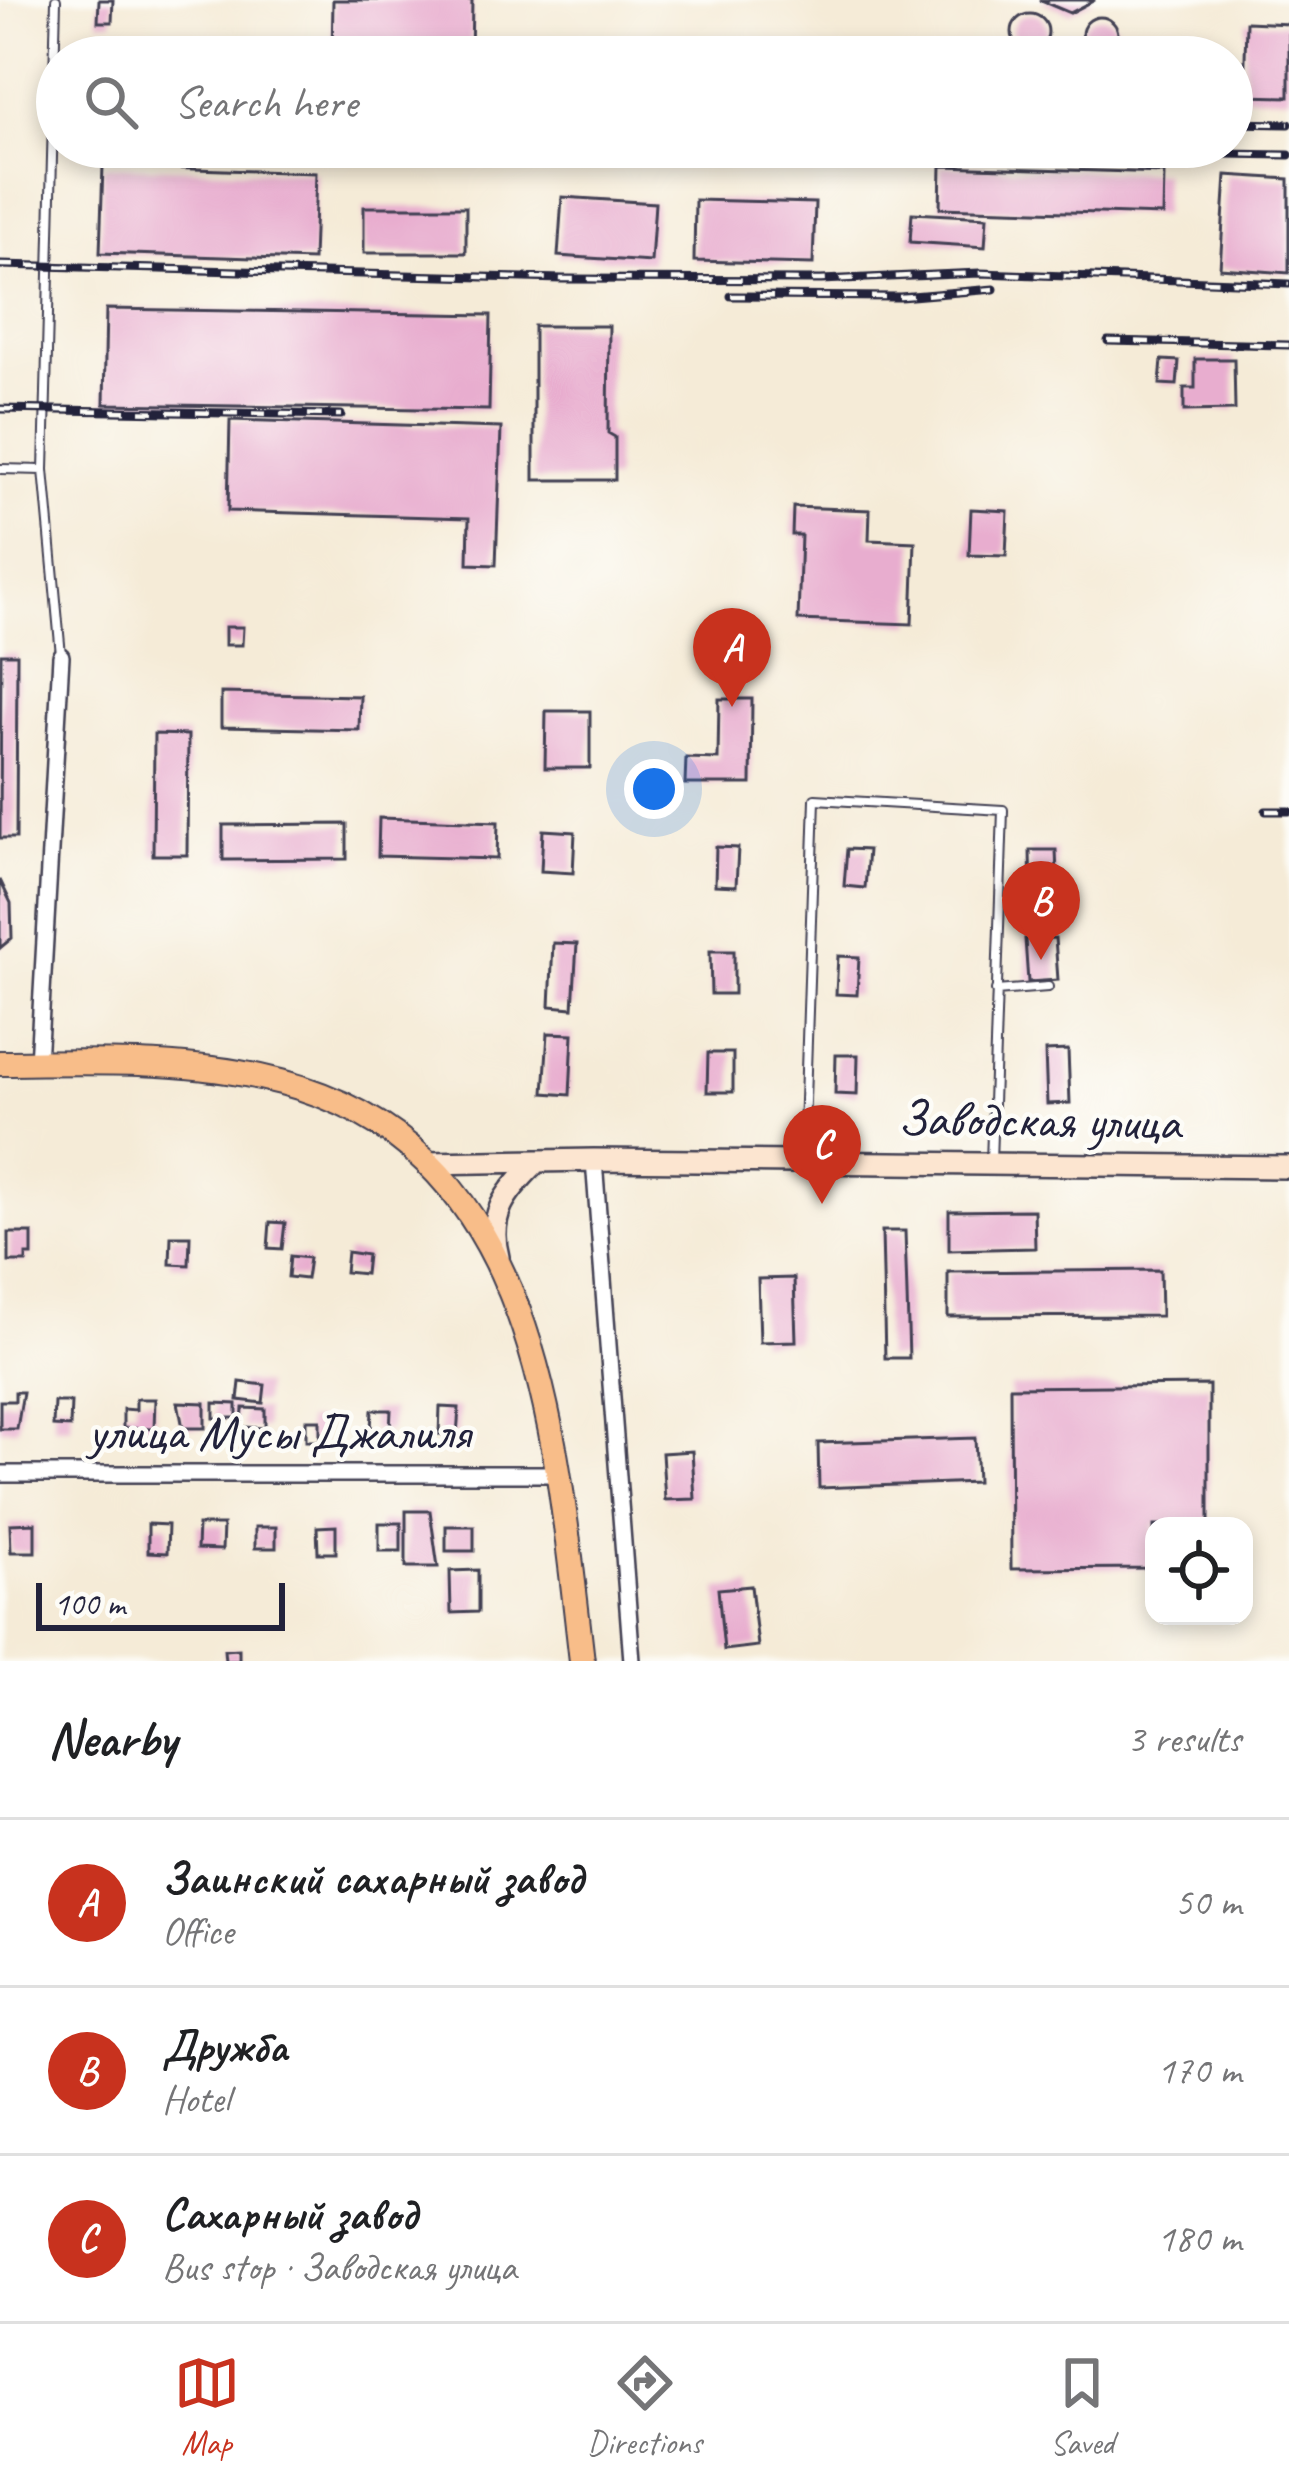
<!DOCTYPE html>
<meta charset="utf-8">
<style>
:root{--surface:#fff;--page:#f6f6f6;--text:#202124;--muted:#757577;--line:#e0e0e0;--accent:#c8321e}
body{margin:0;font-family:Caveat,sans-serif;background:var(--page);color:var(--text)}
.controls{position:absolute;right:36px;bottom:36px;display:grid;overflow:hidden;border-radius:24px;box-shadow:0 6px 18px #0003}
.controls button{width:108px;height:108px;display:grid;place-items:center;padding:0;border:0;border-bottom:3px solid var(--line);background:var(--surface);color:var(--text);font:60px sans-serif}
.scale{position:absolute;left:36px;bottom:30px;width:249px;box-sizing:border-box;padding-left:12px;border:6px solid #22223b;border-top:0;font-size:33px;line-height:42px;white-space:nowrap;color:#22223b;-webkit-text-stroke:9px #fdfcf7;paint-order:stroke}
.you{position:absolute;left:654px;top:789px;width:42px;height:42px;margin:-30px;border:9px solid #fff;border-radius:50%;background:#1a73e8;box-shadow:0 0 0 18px #1a73e833}
.badge{display:grid;place-items:center;width:78px;height:78px;border-radius:50%;background:var(--accent);color:#fff;font-size:39px;font-weight:700}
.pin{position:absolute;translate:-50% -99px;filter:drop-shadow(0 3px 6px #0008)}
.pin::after{content:'';position:absolute;top:63px;width:42px;height:36px;background:inherit;clip-path:polygon(0 0,100% 0,50% 100%)}
.list{margin:0;padding:0;list-style:none}
h2{display:flex;justify-content:space-between;align-items:center;height:156px;margin:0;padding:0 48px;font-size:51px}
h2 small{font-size:39px;font-weight:400;color:var(--muted)}
.list li{display:grid;grid-template-columns:78px 1fr auto;gap:36px;align-items:center;box-sizing:border-box;height:168px;padding:0 48px;border-top:3px solid var(--line)}
.list b{display:block;font-size:45px;white-space:nowrap}
.list p{margin:0;font-size:39px;white-space:nowrap;color:var(--muted)}
.list em{font-size:39px;font-style:normal;color:var(--muted)}
.icon{flex:none;width:66px;height:66px;fill:none;stroke:currentColor;stroke-width:2;stroke-linecap:round;stroke-linejoin:round}
.map{position:relative;flex:none;width:1289px;height:1661px;overflow:hidden}
.search{position:absolute;background:var(--surface);box-shadow:0 6px 18px #0003;left:36px;right:36px;top:36px;height:132px;display:flex;align-items:center;gap:30px;box-sizing:border-box;padding:0 42px;border-radius:66px;color:var(--muted);font-size:45px}
.sheet{height:660px;background:var(--surface)}
nav{display:flex;justify-content:space-around;align-items:center;box-sizing:border-box;height:168px;border-top:3px solid var(--line);background:var(--surface);font-size:33px;color:var(--muted)}
nav a{display:grid;justify-items:center;gap:6px}
nav .on{color:var(--accent)}
.map>svg:first-child{display:block}
.building{fill:#e8adcf}
.lines{fill:none;stroke-linecap:round;stroke-linejoin:round}
.lane-casing{stroke:#424052;stroke-width:12}
.street-casing{stroke:#424052;stroke-width:20}
.secondary-casing{stroke:#424052;stroke-width:26}
.primary-casing{stroke:#424052;stroke-width:28}
.lane{stroke:#fff;stroke-width:8}
.street{stroke:#fff;stroke-width:15}
.secondary{stroke:#fce5d0;stroke-width:21}
.primary{stroke:#f8bd89;stroke-width:24}
.rail-casing{stroke:#22223b;stroke-width:9}
.rail{stroke:#fdfcf7;stroke-width:4.5;stroke-dasharray:14;stroke-linecap:butt}
.labels{text-anchor:middle;dominant-baseline:central;stroke-width:9;stroke-linejoin:round;paint-order:stroke}
.street-label{font-size:51px;fill:#22223b;stroke:#fdfcf7}
</style>
<div class="map">
<svg width="1289" height="1661" viewBox="0 0 1289 1661">
<rect width="100%" height="100%" fill="#fdfcf7"/>
<filter id="ink" filterUnits="userSpaceOnUse"><feTurbulence type="fractalNoise" baseFrequency=".00833" numOctaves="2"/><feDisplacementMap in="SourceGraphic" scale="24" xChannelSelector="R" yChannelSelector="G"/><feConvolveMatrix kernelMatrix="1 2 1 2 8 2 1 2 1" color-interpolation-filters="sRGB"/></filter>
<filter id="wash" filterUnits="userSpaceOnUse"><feTurbulence type="fractalNoise" baseFrequency=".004" numOctaves="4" result="noise"/><feDisplacementMap in="SourceGraphic" scale="48" xChannelSelector="R" yChannelSelector="G"/><feGaussianBlur stdDeviation="2.7" result="paint"/><feColorMatrix in="noise" values="0 0 0 0 0 0 0 0 0 0 0 0 0 0 0 0 0 1.4 0 .05"/><feComposite in="paint" operator="in"/></filter>
<g filter="url(#wash)">
<rect width="100%" height="100%" fill="#f5ebd7"/>
<g id="blocks">
<!-- building -->
<path class="building" d="M 99,0 L 113,0 L 112,22 L 98,22 Z
M 333,0 L 472,0 L 471,57 L 332,57 Z
M 1039,0 L 1095,0 L 1070,13 Z
M1012 32a18 18 0 1 1 36 0a18 18 0 1 1-36 0Z
M1082 35a18 18 0 1 1 36 0a18 18 0 1 1-36 0Z
M 1246,22 L 1289,24 L 1289,97 L 1244,96 Z
M 103,166 L 316,173 L 313,260 L 100,253 Z
M 941,166 L 1164,173 L 1163,215 L 940,208 Z
M 1226,175 L 1289,179 L 1289,273 L 1220,268 Z
M 562,197 L 655,203 L 651,262 L 558,256 Z
M 695,200 L 815,203 L 813,264 L 694,261 Z
M 364,207 L 466,207 L 466,253 L 364,253 Z
M 912,213 L 987,217 L 985,247 L 910,242 Z
M 106,309 L 491,315 L 489,410 L 104,404 Z
M 534,326 L 609,326 L 608,433 L 615,437 L 615,480 L 534,480 Z
M 1195,359 L 1234,359 L 1235,410 L 1184,411 L 1184,388 L 1195,388 Z
M 1162,360 L 1179,361 L 1177,385 L 1160,384 Z
M 230,420 L 501,428 L 496,565 L 468,564 L 469,518 L 228,511 Z
M 793,507 L 870,510 L 869,540 L 915,542 L 912,624 L 798,620 L 801,535 L 792,535 Z
M 971,509 L 1008,511 L 1006,556 L 969,555 Z
M 225,627 L 243,627 L 242,645 L 225,645 Z
M 1,654 L 17,654 L 16,838 L 0,838 Z
M 221,693 L 360,696 L 359,730 L 221,727 Z
M 719,699 L 752,699 L 751,784 L 685,784 L 686,758 L 718,759 Z
M 546,711 L 590,711 L 590,768 L 545,768 Z
M 154,734 L 188,735 L 187,855 L 153,855 Z
M 379,818 L 498,822 L 497,859 L 378,856 Z
M 347,824 L 347,859 L 223,860 L 223,825 Z
M 543,830 L 575,832 L 573,873 L 541,871 Z
M 716,847 L 738,848 L 736,886 L 715,885 Z
M 847,849 L 868,850 L 865,888 L 844,886 Z
M 1030,850 L 1056,850 L 1058,900 L 1031,900 Z
M 0,880 L 11,903 L 12,938 L 0,948 Z
M 1055,938 L 1058,980 L 1028,982 L 1025,939 Z
M 553,943 L 577,944 L 573,1008 L 550,1006 Z
M 710,951 L 734,951 L 734,994 L 711,994 Z
M 838,956 L 859,957 L 857,995 L 836,994 Z
M 548,1033 L 573,1034 L 570,1095 L 544,1093 Z
M 1068,1050 L 1070,1103 L 1047,1104 L 1045,1051 Z
M 708,1053 L 733,1053 L 733,1092 L 707,1092 Z
M 836,1055 L 858,1055 L 857,1095 L 835,1094 Z
M 1034,1210 L 1035,1248 L 949,1250 L 949,1211 Z
M 270,1222 L 285,1223 L 282,1249 L 268,1248 Z
M 882,1231 L 905,1231 L 909,1358 L 885,1358 Z
M 9,1233 L 32,1233 L 32,1255 L 26,1255 L 26,1262 L 9,1262 Z
M 171,1236 L 190,1236 L 189,1265 L 170,1264 Z
M 347,1252 L 367,1255 L 365,1274 L 345,1272 Z
M 290,1256 L 309,1258 L 306,1279 L 288,1277 Z
M 1160,1270 L 1161,1316 L 948,1317 L 948,1272 Z
M 794,1278 L 796,1341 L 760,1342 L 758,1279 Z
M 240,1382 L 265,1385 L 263,1403 L 238,1400 Z
M 1209,1385 L 1209,1526 L 1154,1526 L 1154,1568 L 1011,1569 L 1010,1387 Z
M 15,1392 L 23,1392 L 17,1429 L 0,1429 L 0,1401 L 15,1401 Z
M 136,1399 L 155,1399 L 154,1429 L 123,1428 L 123,1409 L 136,1410 Z
M 54,1402 L 71,1402 L 70,1427 L 53,1426 Z
M 178,1402 L 205,1403 L 205,1428 L 183,1428 Z
M 214,1403 L 237,1404 L 237,1418 L 214,1418 Z
M 440,1407 L 459,1408 L 457,1435 L 439,1434 Z
M 243,1408 L 265,1409 L 265,1428 L 242,1427 Z
M 372,1410 L 391,1410 L 390,1431 L 371,1430 Z
M 306,1420 L 320,1420 L 320,1441 L 306,1441 Z
M 975,1438 L 977,1482 L 819,1488 L 818,1443 Z
M 692,1451 L 695,1499 L 665,1500 L 662,1453 Z
M 406,1511 L 430,1511 L 438,1567 L 406,1567 Z
M 35,1523 L 35,1552 L 11,1552 L 10,1524 Z
M 379,1523 L 401,1523 L 401,1551 L 379,1551 Z
M 148,1524 L 168,1525 L 167,1553 L 148,1552 Z
M 198,1525 L 223,1525 L 222,1550 L 197,1549 Z
M 336,1526 L 336,1553 L 318,1553 L 317,1527 Z
M 446,1526 L 474,1526 L 474,1551 L 446,1551 Z
M 255,1527 L 276,1527 L 276,1548 L 255,1548 Z
M 478,1570 L 478,1612 L 451,1613 L 450,1571 Z
M 751,1586 L 758,1646 L 724,1650 L 718,1589 Z
M 239,1649 L 239,1661 L 225,1661 L 224,1650 Z"/>
</g>
</g>
<g filter="url(#ink)">
<use href="#blocks" fill-opacity="0" stroke="#424052" stroke-width="3"/>
<g class="lines">
<!-- lane casing -->
<g class="lane-casing">
<path id="lane" d="M 56,0 L 44,470 L 61,655
M 0,469 L 44,470
M 996,991 L 1048,987
M 803,1161 L 815,799 L 1003,810 L 991,1162"/>
</g>
<!-- street casing -->
<g class="street-casing">
<path id="street" d="M 38,1063 L 61,656
M 594,1160 L 632,1661
M 0,1474 L 557,1474"/>
</g>
<!-- secondary casing -->
<g class="secondary-casing">
<path id="secondary" d="M 427,1163 L 594,1160 L 1289,1167
M 498,1257 C 487,1215 506,1192 534,1164"/>
</g>
<!-- primary casing -->
<g class="primary-casing">
<path id="primary" d="M 0,1063 C 93,1062 190,1058 281,1082 C 541,1149 556,1441 582,1661"/>
</g>
<!-- lane -->
<use href="#lane" class="lane"/>
<!-- street -->
<use href="#street" class="street"/>
<!-- secondary -->
<use href="#secondary" class="secondary"/>
<!-- primary -->
<use href="#primary" class="primary"/>
<!-- rail casing -->
<g class="rail-casing">
<path id="rail" d="M 1232,123 L 1289,124
M 935,149 L 1289,155
M 0,265 L 563,279 L 821,280 L 980,273 L 1289,284
M 731,296 L 900,297 L 994,289
M 1108,341 L 1289,345
M 0,409 L 341,415
M 1266,811 L 1289,811"/>
</g>
<!-- rail -->
<use href="#rail" class="rail"/>
</g>
</g>
<g class="labels">
<!-- street labels -->
<g class="street-label">
<text transform="translate(1039 1120) rotate(1)">Заводская улица</text>
<text x="279" y="1432">улица Мусы Джалиля</text>
</g>
</g>
</svg>
<div class="controls">
<button><svg class="icon" aria-label="locate" viewBox="0 0 24 24"><circle cx="12" cy="12" r="6"/><path d="M12 2v4M12 18v4M2 12h4M18 12h4"/></svg></button>
</div>
<div class="scale">100 m</div>
<div class="you"></div>
<div class="pin badge" style="left:732px;top:707px">A</div>
<div class="pin badge" style="left:1041px;top:960px">B</div>
<div class="pin badge" style="left:822px;top:1204px">C</div>
<div class="search"><svg class="icon" aria-label="search" viewBox="0 0 24 24"><circle cx="10" cy="10" r="6"/><path d="M15 15l6 6"/></svg>Search here</div>
</div>
<section class="sheet">
<h2>Nearby<small>3 results</small></h2>
<ul class="list">
<li><span class="badge">A</span><div><b>Заинский сахарный завод</b><p>Office</p></div><em>50 m</em></li>
<li><span class="badge">B</span><div><b>Дружба</b><p>Hotel</p></div><em>170 m</em></li>
<li><span class="badge">C</span><div><b>Сахарный завод</b><p>Bus stop · Заводская улица</p></div><em>180 m</em></li>
</ul>
</section>
<nav>
<a class="on"><svg class="icon" aria-label="map" viewBox="0 0 24 24"><path d="M3 6l6-2 6 2 6-2v14l-6 2-6-2-6 2zM9 4v14M15 6v14"/></svg>Map</a>
<a><svg class="icon" aria-label="directions" viewBox="0 0 24 24"><path d="M12 3l9 9-9 9-9-9zM9 14v-3h6M13 9l2 2-2 2"/></svg>Directions</a>
<a><svg class="icon" aria-label="saved" viewBox="0 0 24 24"><path d="M7 4h10v16l-5-4-5 4z"/></svg>Saved</a>
</nav>
